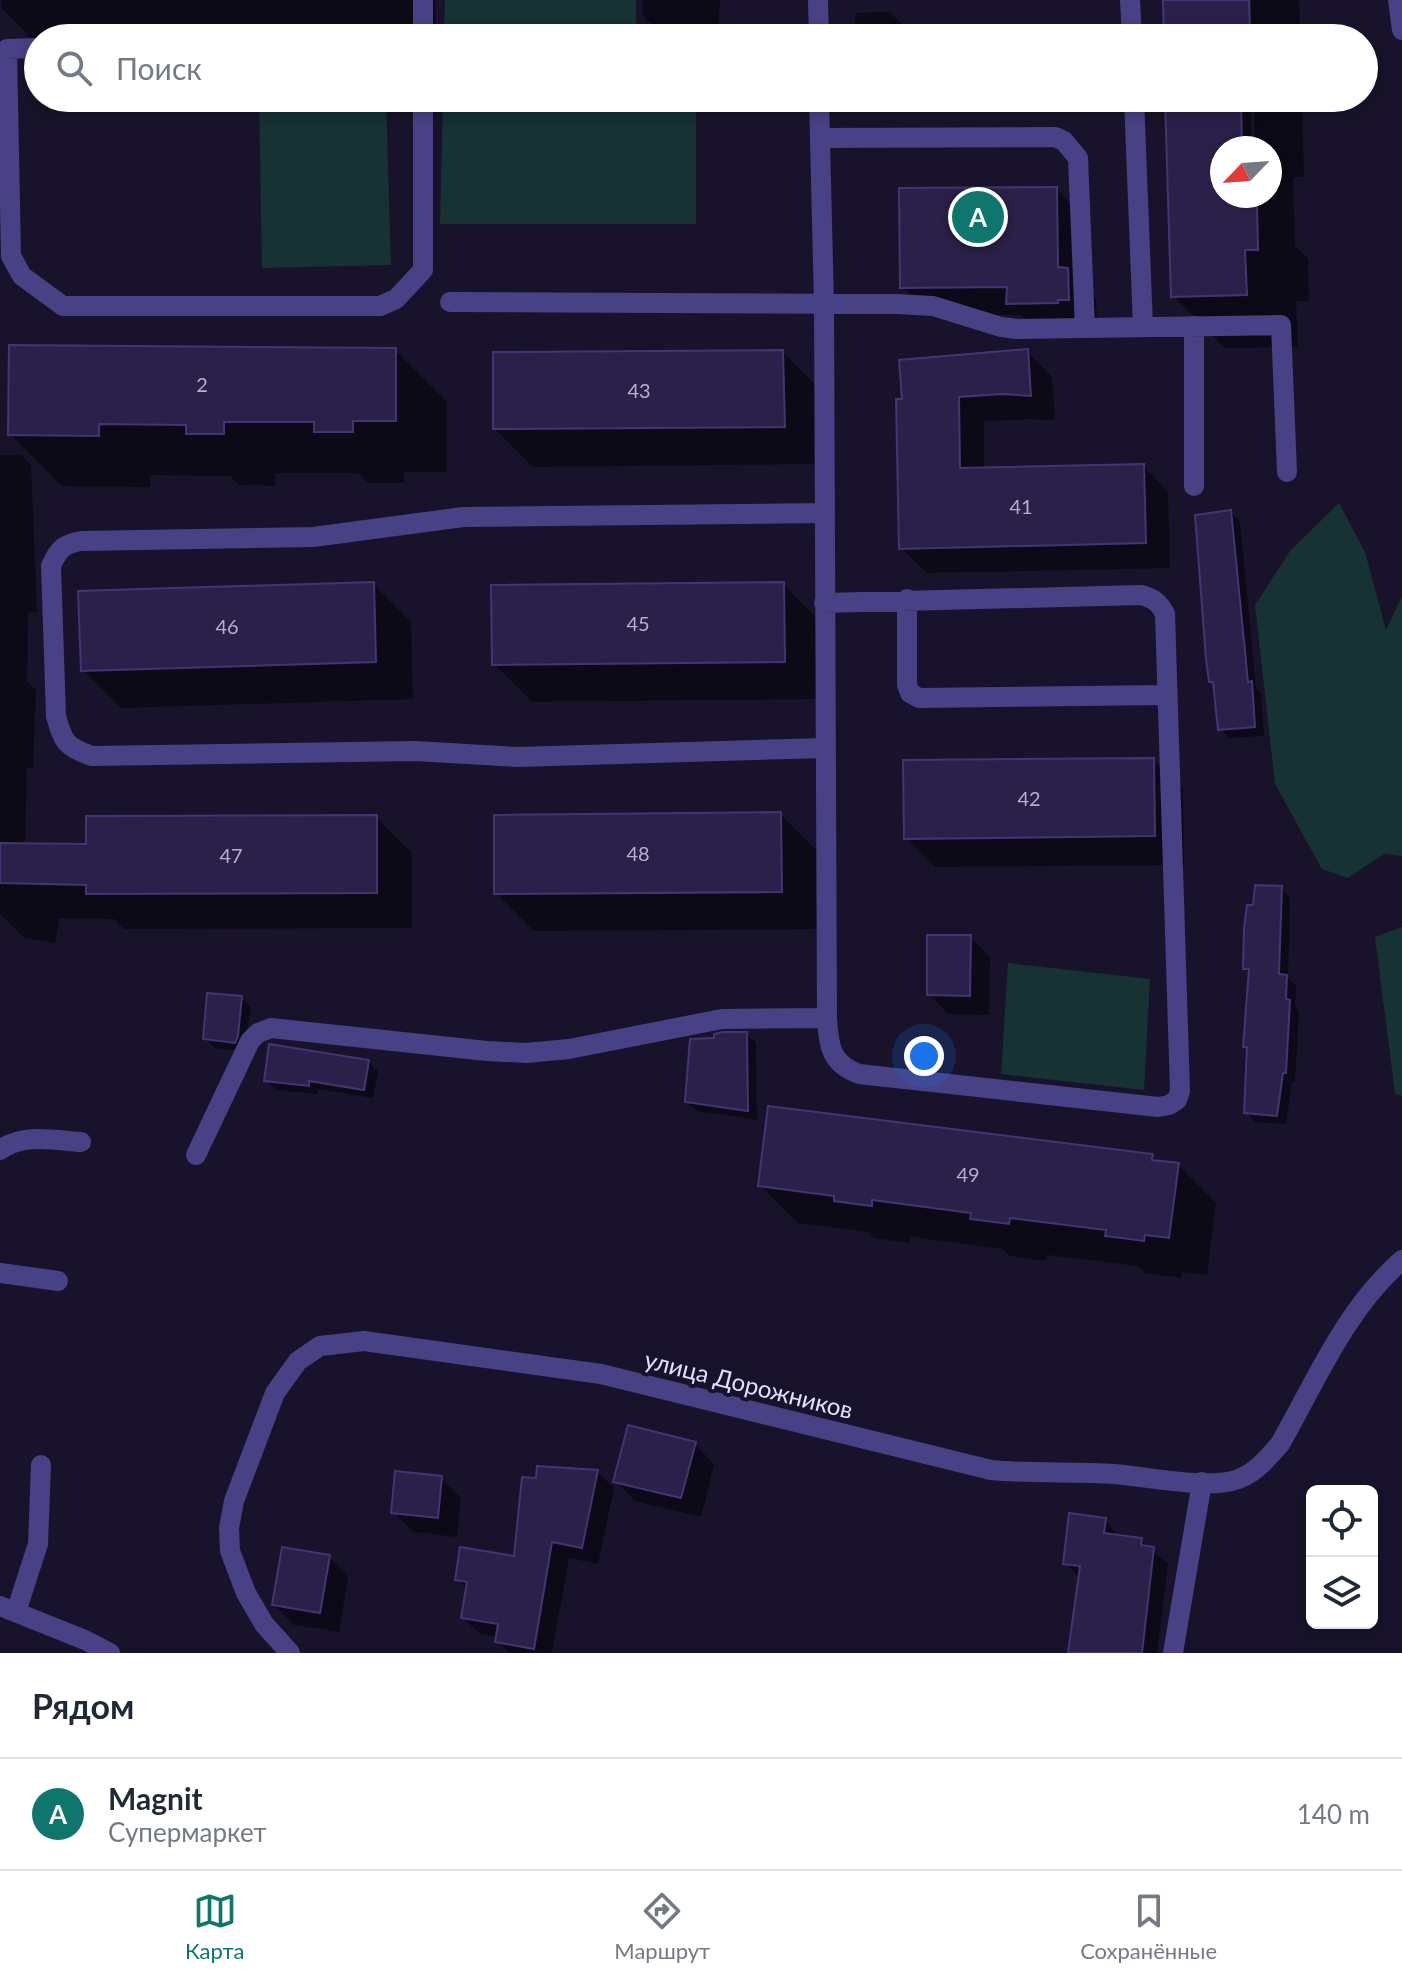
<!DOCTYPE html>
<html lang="ru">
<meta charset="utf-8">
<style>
:root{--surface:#fff;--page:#f6f6f7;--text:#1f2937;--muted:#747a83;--line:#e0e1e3;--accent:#0f766e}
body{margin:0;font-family:Lato,sans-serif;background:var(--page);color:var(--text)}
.controls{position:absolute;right:24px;bottom:24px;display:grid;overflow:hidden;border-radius:12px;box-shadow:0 4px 12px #0003}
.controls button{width:72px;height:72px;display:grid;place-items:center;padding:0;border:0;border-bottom:2px solid var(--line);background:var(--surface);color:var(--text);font:40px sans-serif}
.compass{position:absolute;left:1210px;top:136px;width:72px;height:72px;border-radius:50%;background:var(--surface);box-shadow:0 4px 12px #0003;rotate:245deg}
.you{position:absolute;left:924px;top:1056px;width:28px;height:28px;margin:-20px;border:6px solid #fff;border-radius:50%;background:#1a73e8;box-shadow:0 0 0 12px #1a73e833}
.badge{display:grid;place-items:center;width:52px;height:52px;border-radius:50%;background:var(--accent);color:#fff;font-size:26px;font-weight:700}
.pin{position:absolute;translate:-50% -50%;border:4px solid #fff;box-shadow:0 2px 8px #0006}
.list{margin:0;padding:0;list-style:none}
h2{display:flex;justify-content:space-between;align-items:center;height:104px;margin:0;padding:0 32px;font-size:34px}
h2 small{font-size:26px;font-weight:400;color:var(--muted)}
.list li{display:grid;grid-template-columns:52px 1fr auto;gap:24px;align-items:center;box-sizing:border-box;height:112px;padding:0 32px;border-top:2px solid var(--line)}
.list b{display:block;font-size:30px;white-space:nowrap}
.list p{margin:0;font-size:26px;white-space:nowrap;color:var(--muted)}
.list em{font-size:26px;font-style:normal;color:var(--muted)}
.icon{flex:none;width:44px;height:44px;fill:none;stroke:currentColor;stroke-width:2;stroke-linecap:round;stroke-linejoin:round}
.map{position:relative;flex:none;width:1402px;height:1653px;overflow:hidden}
.search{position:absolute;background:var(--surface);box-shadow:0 4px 12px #0003;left:24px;right:24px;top:24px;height:88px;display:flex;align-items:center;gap:20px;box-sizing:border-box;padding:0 28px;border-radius:44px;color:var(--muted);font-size:30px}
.sheet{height:216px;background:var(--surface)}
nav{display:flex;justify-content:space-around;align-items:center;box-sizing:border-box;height:112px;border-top:2px solid var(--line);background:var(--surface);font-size:22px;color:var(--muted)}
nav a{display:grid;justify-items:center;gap:4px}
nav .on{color:var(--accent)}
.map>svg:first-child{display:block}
.green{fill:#163233}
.shadow{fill:#0007;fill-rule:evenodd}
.building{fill:#2b2049;stroke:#453474;stroke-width:2}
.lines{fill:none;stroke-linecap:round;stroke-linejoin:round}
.minor{stroke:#484185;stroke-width:20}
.labels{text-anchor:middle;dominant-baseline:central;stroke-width:8;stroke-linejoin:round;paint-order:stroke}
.number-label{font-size:20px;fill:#b5aed0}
.street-label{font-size:24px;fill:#e3defd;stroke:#18132a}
</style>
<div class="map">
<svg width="1402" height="1653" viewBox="0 0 1402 1653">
<rect width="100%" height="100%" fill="#18132a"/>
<!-- green -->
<path class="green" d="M 445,0 L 636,0 L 636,23 L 654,34 L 697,35 L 697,38 L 444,38 Z
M 259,98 L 386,98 L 391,265 L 262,268 Z
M 443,98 L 696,98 L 696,224 L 440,224 Z
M 1339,503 L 1365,552 L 1386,630 L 1402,596 L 1402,856 L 1384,854 L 1348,878 L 1322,869 L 1275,784 L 1255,605 L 1290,551 Z
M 1402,927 L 1402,1096 L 1395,1094 L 1375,937 Z
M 1008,963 L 1150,979 L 1144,1090 L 1001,1074 Z"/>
<!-- shadow -->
<path class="shadow" d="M 1,0 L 435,0 L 436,38 L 38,38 L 38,45 L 1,8 Z
M 643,0 L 720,0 L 718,38 L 663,36 L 643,16 Z
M 1251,0 L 1299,0 L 1300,38 L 1252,38 Z
M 890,12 L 915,38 L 854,38 L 856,13 Z
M 873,98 L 921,98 L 921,109 L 885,110 Z
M 1167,98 L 1250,98 L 1251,136 L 1255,136 L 1254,98 L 1302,98 L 1304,177 L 1293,177 L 1295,246 L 1308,259 L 1309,301 L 1296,301 L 1298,347 L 1225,348 L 1173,296 ZM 1222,148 L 1270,148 L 1270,196 L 1222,196 Z
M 1056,189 L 1086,218 L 1086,289 L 1096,299 L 1097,328 L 1038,332 L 1021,315 L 931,316 L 902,287 Z
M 395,350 L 447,402 L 447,472 L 404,472 L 404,483 L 368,483 L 358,473 L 275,473 L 275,486 L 239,485 L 230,476 L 150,475 L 150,487 L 62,486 L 10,434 Z
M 1027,351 L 1052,377 L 1055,420 L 1029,419 L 984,422 L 984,469 L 1143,466 L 1168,492 L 1170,568 L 927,573 L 901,548 L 904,401 Z
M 783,352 L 821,390 L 822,464 L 533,467 L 495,429 Z
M 0,455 L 21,455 L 31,465 L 37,612 L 28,613 L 27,681 L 36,690 L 33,768 L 27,768 L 25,845 L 88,846 L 376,817 L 412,853 L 412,928 L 124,929 L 114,919 L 59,918 L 55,943 L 24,938 L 0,914 Z
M 1231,512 L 1240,522 L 1256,688 L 1261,693 L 1264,736 L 1229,738 L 1220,729 L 1216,686 L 1211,681 Z
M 373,584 L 411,622 L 413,699 L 121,708 L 83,670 Z
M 783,584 L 821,622 L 822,699 L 532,702 L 494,664 Z
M 1153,760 L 1183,789 L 1184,865 L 935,867 L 906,838 Z
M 780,814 L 818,852 L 819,929 L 534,931 L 496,893 Z
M 1281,888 L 1290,898 L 1288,978 L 1296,986 L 1295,1007 L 1299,1011 L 1295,1082 L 1292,1082 L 1286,1124 L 1255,1122 L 1246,1112 L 1249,1050 L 1245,1046 L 1250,973 L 1245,968 L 1255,907 Z
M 970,937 L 990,957 L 989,1015 L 948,1014 L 929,994 Z
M 241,998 L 251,1007 L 244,1051 L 215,1048 L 205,1038 Z
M 746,1034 L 756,1043 L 757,1120 L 697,1111 L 687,1102 L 716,1040 Z
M 368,1061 L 378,1071 L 373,1098 L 318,1089 L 318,1094 L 276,1090 L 266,1080 Z
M 1152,1156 L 1159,1163 L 1178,1165 L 1216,1203 L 1207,1275 L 1182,1272 L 1181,1278 L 1145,1273 L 1138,1266 L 1047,1255 L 1046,1261 L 1010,1256 L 1003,1249 L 910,1237 L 909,1243 L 874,1238 L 868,1232 L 798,1223 L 760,1185 Z
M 695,1444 L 714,1464 L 701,1517 L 635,1501 L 616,1481 Z
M 597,1472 L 614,1488 L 598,1564 L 569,1558 L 552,1653 L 509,1653 L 497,1641 L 498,1637 L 480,1634 L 463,1618 L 468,1590 L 457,1579 L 516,1559 L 538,1480 Z
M 441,1478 L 461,1498 L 457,1537 L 413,1532 L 393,1512 Z
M 1105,1520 L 1119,1537 L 1141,1540 L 1168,1564 L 1157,1653 L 1070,1653 L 1080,1578 L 1065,1563 Z
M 329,1557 L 348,1576 L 339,1632 L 294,1625 L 274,1605 Z"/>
<!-- building -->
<path class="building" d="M 1163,0 L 1249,0 L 1250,38 L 1164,38 Z
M 1165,98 L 1241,98 L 1242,148 L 1222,148 L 1222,196 L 1244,196 L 1244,206 L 1257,205 L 1258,250 L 1245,250 L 1247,295 L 1171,297 Z
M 1057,187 L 1058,267 L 1068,268 L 1069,300 L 1058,300 L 1058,303 L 1006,304 L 1007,287 L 900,288 L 899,188 Z
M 9,345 L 396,348 L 396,421 L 353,421 L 353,432 L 314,432 L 314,422 L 224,422 L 224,434 L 186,434 L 186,425 L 99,424 L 99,436 L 8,435 Z
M 1028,349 L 1031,396 L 1002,394 L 959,397 L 960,468 L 1144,464 L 1146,543 L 899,549 L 896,399 L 902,399 L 899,360 Z
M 783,350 L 785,427 L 493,429 L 493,352 Z
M 1231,510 L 1248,682 L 1252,681 L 1255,727 L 1218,730 L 1213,682 L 1209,682 L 1206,659 L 1195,515 Z
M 374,582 L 376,662 L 81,671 L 78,591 Z
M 784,582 L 785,662 L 492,665 L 491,585 Z
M 1154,758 L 1155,836 L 904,839 L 903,760 Z
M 781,812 L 782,892 L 494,894 L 494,815 Z
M 377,815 L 377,893 L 86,894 L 86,885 L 0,883 L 0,843 L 86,844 L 86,816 Z
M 1255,885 L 1282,886 L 1279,974 L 1287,975 L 1286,999 L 1290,1000 L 1286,1073 L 1283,1073 L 1277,1116 L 1244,1113 L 1247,1047 L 1243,1047 L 1249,969 L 1243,969 L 1244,928 L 1247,905 L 1253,905 Z
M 927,935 L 971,935 L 970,996 L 927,995 Z
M 207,993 L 242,996 L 238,1036 L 235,1043 L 203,1039 Z
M 723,1032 L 747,1032 L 748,1111 L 685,1102 L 690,1039 L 714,1038 L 714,1034 Z
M 269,1044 L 369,1060 L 364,1090 L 309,1081 L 309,1086 L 264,1081 Z
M 768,1106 L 1153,1154 L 1152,1160 L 1179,1163 L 1169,1238 L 1145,1235 L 1144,1241 L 1105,1236 L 1106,1230 L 1010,1218 L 1009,1224 L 970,1219 L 971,1213 L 872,1200 L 872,1206 L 834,1201 L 834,1196 L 758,1186 Z
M 628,1425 L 696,1442 L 681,1498 L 613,1482 Z
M 537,1466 L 598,1470 L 582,1548 L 552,1542 L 534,1649 L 495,1642 L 498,1624 L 461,1618 L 467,1582 L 455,1580 L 460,1547 L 514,1556 L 522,1477 L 536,1478 Z
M 395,1471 L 442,1476 L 438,1518 L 391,1513 Z
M 1069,1513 L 1106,1518 L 1104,1533 L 1142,1538 L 1141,1545 L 1154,1547 L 1142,1653 L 1068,1653 L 1080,1566 L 1063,1564 Z
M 282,1547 L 330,1555 L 320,1613 L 272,1605 Z"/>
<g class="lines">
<!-- minor -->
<path class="minor" d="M 818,0 L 819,38
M 1130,0 L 1132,38
M 1398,0 L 1402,30
M 423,38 L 423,0
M 38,48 L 7,49 L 11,256 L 22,276 L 63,306 L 380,306 L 396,299 L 423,270 L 423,98
M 819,98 L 824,305 L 827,1018 C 829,1046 830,1063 859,1074 L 1158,1107 L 1169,1105 L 1177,1100 L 1180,1091 L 1165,614 C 1159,602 1153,598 1141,595 L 824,603
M 1134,98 L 1143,327
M 820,138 L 1055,137 L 1064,141 L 1078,158 L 1085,328
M 450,302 L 897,304 L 933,306 L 1001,327 L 1017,329 L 1281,325 L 1287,472
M 1194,326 L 1194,486
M 823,513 L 463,517 L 313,537 L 81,541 C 63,544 58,550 51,566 L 56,716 C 63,742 66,747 92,756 L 415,751 L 517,757 L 824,748
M 907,599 L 907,685 L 910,693 L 919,698 L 1167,695
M 0,1150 C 23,1133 53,1140 81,1142
M 196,1155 L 250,1041 L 258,1033 L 271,1028 L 487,1051 L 526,1053 L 569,1049 L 722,1019 L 827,1018
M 0,1273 L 58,1281
M 0,1606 L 85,1640 L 110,1653
M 16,1612 L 38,1544 L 41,1465
M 290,1653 L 264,1624 L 246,1593 L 230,1551 L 229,1528 L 234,1501 L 275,1393 L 298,1361 L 320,1346 L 364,1341 L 601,1374 L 991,1470 C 1033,1474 1074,1471 1115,1474 C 1147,1477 1202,1488 1232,1481 C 1253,1476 1267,1459 1280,1444 C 1317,1379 1345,1310 1402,1260
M 1173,1653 L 1202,1482"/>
</g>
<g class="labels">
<!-- number labels -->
<g class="number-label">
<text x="202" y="384">2</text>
<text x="639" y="390">43</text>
<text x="1021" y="506">41</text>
<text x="638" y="623">45</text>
<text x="227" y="626">46</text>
<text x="1029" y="798">42</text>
<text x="638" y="853">48</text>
<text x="231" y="855">47</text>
<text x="968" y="1174">49</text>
</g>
<!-- street labels -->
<g class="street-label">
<text transform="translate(749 1384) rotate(14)">улица Дорожников</text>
</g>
</g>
</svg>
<div class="controls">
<button><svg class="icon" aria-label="locate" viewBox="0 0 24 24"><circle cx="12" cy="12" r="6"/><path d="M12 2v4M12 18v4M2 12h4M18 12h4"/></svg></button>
<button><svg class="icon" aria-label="layers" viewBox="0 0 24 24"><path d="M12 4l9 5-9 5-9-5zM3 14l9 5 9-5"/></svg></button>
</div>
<svg class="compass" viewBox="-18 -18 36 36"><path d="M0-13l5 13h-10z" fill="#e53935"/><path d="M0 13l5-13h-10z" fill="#747a83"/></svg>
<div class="you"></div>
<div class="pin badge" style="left:978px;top:217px">A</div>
<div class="search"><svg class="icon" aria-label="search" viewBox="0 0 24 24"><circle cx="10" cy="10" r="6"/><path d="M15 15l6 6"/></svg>Поиск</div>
</div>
<section class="sheet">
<h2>Рядом<small></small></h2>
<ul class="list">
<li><span class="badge">A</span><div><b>Magnit</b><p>Супермаркет</p></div><em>140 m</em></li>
</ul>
</section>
<nav>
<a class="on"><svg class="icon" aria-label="map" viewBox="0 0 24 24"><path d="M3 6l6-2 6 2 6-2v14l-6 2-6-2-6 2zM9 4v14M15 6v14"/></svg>Карта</a>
<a><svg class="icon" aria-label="directions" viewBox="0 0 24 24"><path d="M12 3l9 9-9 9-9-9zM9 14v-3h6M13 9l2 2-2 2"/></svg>Маршрут</a>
<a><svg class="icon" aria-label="saved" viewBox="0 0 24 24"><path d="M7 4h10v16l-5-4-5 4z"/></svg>Сохранённые</a>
</nav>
